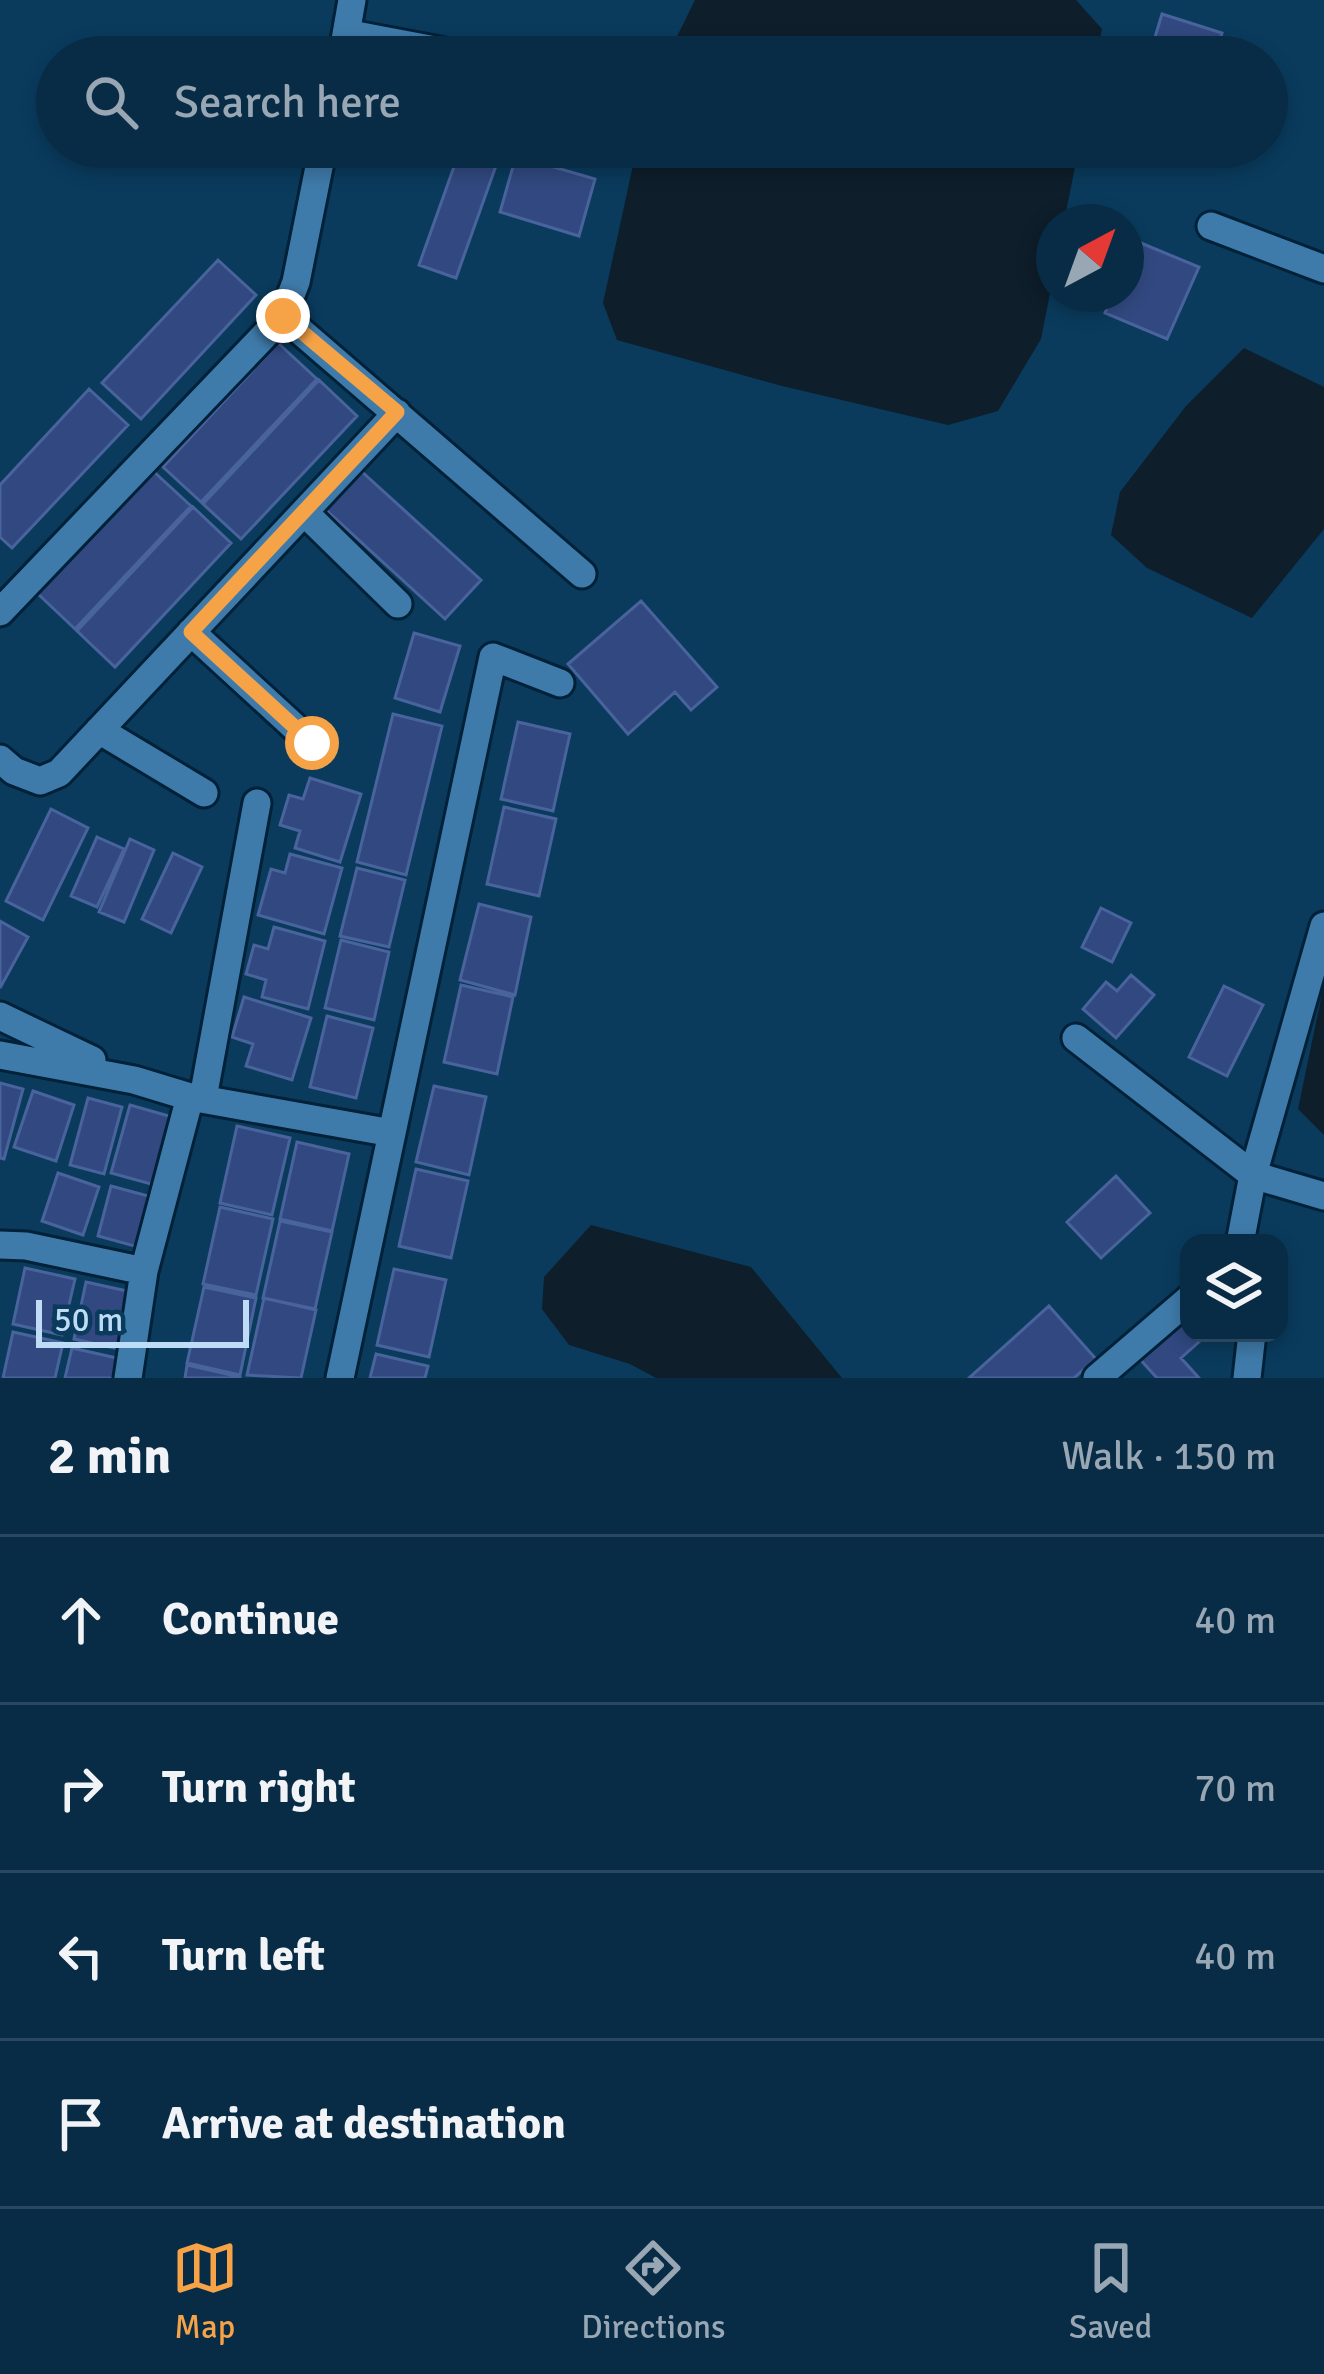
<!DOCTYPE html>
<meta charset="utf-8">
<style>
:root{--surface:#082c46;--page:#163851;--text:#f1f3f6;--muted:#98a7b3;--line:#29485f;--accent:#f6a247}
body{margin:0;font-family:Signika,sans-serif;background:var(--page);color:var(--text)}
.controls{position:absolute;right:36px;bottom:36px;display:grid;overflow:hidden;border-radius:24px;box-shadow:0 6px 18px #0003}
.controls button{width:108px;height:108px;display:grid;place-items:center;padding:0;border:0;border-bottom:3px solid var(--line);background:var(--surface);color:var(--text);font:60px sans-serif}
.compass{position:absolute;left:1036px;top:204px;width:108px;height:108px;border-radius:50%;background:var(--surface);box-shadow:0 6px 18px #0003;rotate:41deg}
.scale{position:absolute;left:36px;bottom:30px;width:213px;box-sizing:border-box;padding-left:12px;border:6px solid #bedcf6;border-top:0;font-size:33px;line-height:42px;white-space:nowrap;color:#bedcf6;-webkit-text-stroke:9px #0a3b5d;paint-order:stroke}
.stop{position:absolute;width:36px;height:36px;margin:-27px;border:9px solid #f6a247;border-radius:50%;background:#fff}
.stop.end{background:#f6a247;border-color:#fff;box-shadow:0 3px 12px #0008}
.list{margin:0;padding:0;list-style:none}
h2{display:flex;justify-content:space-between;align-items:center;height:156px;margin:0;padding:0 48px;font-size:51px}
h2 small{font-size:39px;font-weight:400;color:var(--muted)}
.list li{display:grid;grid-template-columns:78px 1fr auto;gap:36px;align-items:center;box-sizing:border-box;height:168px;padding:0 48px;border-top:3px solid var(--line)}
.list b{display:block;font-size:45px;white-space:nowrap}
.list em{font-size:39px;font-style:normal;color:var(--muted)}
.icon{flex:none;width:66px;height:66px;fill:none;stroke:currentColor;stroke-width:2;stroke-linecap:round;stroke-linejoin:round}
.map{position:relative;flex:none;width:1324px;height:1378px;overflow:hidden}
.search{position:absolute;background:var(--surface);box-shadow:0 6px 18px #0003;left:36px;right:36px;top:36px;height:132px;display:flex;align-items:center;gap:30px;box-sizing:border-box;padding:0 42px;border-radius:66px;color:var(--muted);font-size:45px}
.sheet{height:828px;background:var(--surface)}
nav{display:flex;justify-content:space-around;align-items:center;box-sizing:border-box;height:168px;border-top:3px solid var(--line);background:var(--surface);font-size:33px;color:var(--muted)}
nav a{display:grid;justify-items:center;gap:6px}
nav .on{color:var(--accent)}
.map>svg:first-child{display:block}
.water{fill:#0e1e2b}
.building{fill:#314980;stroke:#49639c;stroke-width:3}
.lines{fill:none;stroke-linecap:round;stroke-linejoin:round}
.lane-casing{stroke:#012138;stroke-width:20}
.street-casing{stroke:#012138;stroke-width:33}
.lane{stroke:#3f7baa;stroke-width:14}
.street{stroke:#3f7baa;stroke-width:27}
.route{stroke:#f6a247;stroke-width:15}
</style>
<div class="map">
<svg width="1324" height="1378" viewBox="0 0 1324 1378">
<rect width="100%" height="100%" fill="#0a3b5d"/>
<!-- water -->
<path class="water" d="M 695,0 L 1076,0 L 1102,29 L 1096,57 L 667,57 Z
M 637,147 L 1079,147 L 1064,222 L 1054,222 L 1054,273 L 1041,339 L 998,411 L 948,425 L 782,386 L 617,340 L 603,303 Z
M 1244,348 L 1324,387 L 1324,529 L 1252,618 L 1147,568 L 1111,535 L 1120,492 L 1186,406 Z
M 1324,984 L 1324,1135 L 1298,1109 Z
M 591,1225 L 751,1267 L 842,1378 L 656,1378 L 630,1364 L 569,1345 L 542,1309 L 544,1277 Z"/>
<!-- building -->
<path class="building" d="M 1162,14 L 1222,33 L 1215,57 L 1149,57 Z
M 461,147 L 502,149 L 456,278 L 419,265 Z
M 525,147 L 574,147 L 569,161 Z
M 516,156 L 595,179 L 579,236 L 500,212 Z
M 1136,241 L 1199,267 L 1167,339 L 1105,313 L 1113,294 L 1126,294 L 1126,264 Z
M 218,260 L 256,295 L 141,419 L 102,383 Z
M 278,343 L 317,379 L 201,502 L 163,467 Z
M 319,380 L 357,416 L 241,539 L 203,504 Z
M 89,389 L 128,425 L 12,548 L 0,537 L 0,485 Z
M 152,470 L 191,506 L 75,629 L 37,593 Z
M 360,470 L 481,580 L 445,619 L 325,509 Z
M 193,507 L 231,543 L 115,667 L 77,631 Z
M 641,601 L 717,687 L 691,710 L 675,692 L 628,734 L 568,664 Z
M 414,633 L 460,646 L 440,712 L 395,698 Z
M 393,714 L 442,726 L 406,875 L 357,862 Z
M 518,722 L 570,734 L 553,811 L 501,799 Z
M 310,778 L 361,794 L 340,862 L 295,848 L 300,831 L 280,825 L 289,795 L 303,799 Z
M 504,807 L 556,819 L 539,896 L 487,884 Z
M 51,809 L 88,828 L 43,920 L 6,901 Z
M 97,837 L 124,849 L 97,907 L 71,896 Z
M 130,839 L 154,850 L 124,922 L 99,912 Z
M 173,853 L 202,867 L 171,933 L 142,919 Z
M 290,854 L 342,868 L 324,934 L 258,915 L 271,869 L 285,873 Z
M 357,868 L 405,880 L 389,947 L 340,936 Z
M 479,904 L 531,917 L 515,995 L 460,980 Z
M 1101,908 L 1131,923 L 1112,962 L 1082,947 Z
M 0,921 L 28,937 L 0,988 Z
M 274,927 L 325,941 L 308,1009 L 262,997 L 266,980 L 246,974 L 254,945 L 268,949 Z
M 341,940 L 389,952 L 374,1020 L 325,1008 Z
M 1131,975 L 1154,995 L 1116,1038 L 1083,1009 L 1106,982 L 1117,991 Z
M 461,985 L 513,997 L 497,1074 L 444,1062 Z
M 1224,986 L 1263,1005 L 1227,1076 L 1189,1057 Z
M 244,997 L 311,1018 L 292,1080 L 246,1066 L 253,1044 L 232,1037 Z
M 327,1016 L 373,1028 L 356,1098 L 310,1087 Z
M 0,1083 L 23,1089 L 4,1159 L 0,1158 Z
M 434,1086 L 486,1097 L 469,1175 L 416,1162 Z
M 33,1091 L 74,1105 L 56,1161 L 14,1147 Z
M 88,1098 L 122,1107 L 104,1174 L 70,1165 Z
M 130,1105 L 176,1118 L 158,1186 L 111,1173 Z
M 237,1126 L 290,1138 L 272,1215 L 220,1203 Z
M 297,1142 L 349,1154 L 332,1231 L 280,1219 Z
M 416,1169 L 468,1181 L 451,1258 L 399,1246 Z
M 58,1173 L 99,1187 L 83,1235 L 42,1221 Z
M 1116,1176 L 1150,1213 L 1101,1258 L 1067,1222 Z
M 111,1186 L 152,1197 L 138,1247 L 98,1236 Z
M 220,1207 L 273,1219 L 256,1295 L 203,1284 Z
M 280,1221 L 332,1232 L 315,1309 L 263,1298 Z
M 25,1268 L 75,1279 L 62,1335 L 13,1324 Z
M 394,1269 L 446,1280 L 429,1357 L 377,1345 Z
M 86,1282 L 136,1293 L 123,1350 L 74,1339 Z
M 204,1287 L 256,1298 L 240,1375 L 187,1363 Z
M 264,1298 L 316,1310 L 301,1378 L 247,1375 Z
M 1049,1306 L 1096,1359 L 1074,1378 L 969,1378 Z
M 1189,1310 L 1189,1333 L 1209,1333 L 1181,1358 L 1199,1378 L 1157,1378 L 1138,1357 Z
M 13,1332 L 63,1343 L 55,1378 L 3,1378 Z
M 72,1348 L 121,1359 L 117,1378 L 65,1378 Z
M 376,1354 L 428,1366 L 425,1378 L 370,1378 Z
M 187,1365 L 240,1377 L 240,1378 L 185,1378 Z"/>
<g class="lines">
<!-- lane casing -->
<g class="lane-casing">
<path id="lane" d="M 348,27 L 501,56"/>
</g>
<!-- street casing -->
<g class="street-casing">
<path id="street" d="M 342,57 L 352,0
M 323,147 L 296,282 L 283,316 L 582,574
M 1211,226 L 1324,269
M 304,512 L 398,604
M 0,612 L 283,316
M 191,632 L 312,743
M 99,730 L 204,793
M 0,759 L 14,771 L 40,781 L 59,773 L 397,413
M 0,1016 L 92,1060
M 1076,1038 L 1253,1175 L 1324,1196
M 0,1055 L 134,1080 L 190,1097 L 392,1133
M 203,1098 L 257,803
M 1240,1243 L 1253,1175 L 1324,926
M 0,1245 L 26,1246 L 144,1271
M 128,1378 L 144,1271 L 190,1097
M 340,1378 L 493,657 L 560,683
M 1097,1378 L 1189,1299
M 1247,1378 L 1252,1333"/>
</g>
<!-- lane -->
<use href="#lane" class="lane"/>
<!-- street -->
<use href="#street" class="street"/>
</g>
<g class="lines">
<!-- route -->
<path class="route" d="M 283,316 L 397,412 L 191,632 L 312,743"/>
</g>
</svg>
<div class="controls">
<button><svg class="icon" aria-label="layers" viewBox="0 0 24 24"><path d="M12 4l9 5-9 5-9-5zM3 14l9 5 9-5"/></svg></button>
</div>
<svg class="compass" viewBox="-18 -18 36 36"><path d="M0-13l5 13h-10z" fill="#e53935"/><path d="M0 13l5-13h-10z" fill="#98a7b3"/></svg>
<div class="scale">50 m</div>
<div class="stop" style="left:312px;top:743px"></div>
<div class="stop end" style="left:283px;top:316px"></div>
<div class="search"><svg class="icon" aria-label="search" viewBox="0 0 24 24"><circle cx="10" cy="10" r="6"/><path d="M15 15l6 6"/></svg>Search here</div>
</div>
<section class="sheet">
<h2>2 min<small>Walk · 150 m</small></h2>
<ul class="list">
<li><svg class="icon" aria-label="ahead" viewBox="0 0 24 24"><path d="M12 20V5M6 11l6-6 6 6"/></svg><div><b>Continue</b></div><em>40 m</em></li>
<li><svg class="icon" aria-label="right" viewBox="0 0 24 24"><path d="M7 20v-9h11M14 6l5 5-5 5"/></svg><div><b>Turn right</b></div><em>70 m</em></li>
<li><svg class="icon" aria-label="left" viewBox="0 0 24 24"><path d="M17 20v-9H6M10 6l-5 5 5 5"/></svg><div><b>Turn left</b></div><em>40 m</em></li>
<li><svg class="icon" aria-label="arrive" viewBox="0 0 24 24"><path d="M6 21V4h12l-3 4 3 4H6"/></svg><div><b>Arrive at destination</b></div></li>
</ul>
</section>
<nav>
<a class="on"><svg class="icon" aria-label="map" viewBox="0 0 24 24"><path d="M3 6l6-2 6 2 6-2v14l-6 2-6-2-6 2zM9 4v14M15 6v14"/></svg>Map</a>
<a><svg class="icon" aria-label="directions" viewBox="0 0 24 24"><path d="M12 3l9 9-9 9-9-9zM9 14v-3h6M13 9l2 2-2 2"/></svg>Directions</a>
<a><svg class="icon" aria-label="saved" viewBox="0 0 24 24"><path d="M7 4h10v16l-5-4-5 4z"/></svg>Saved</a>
</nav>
